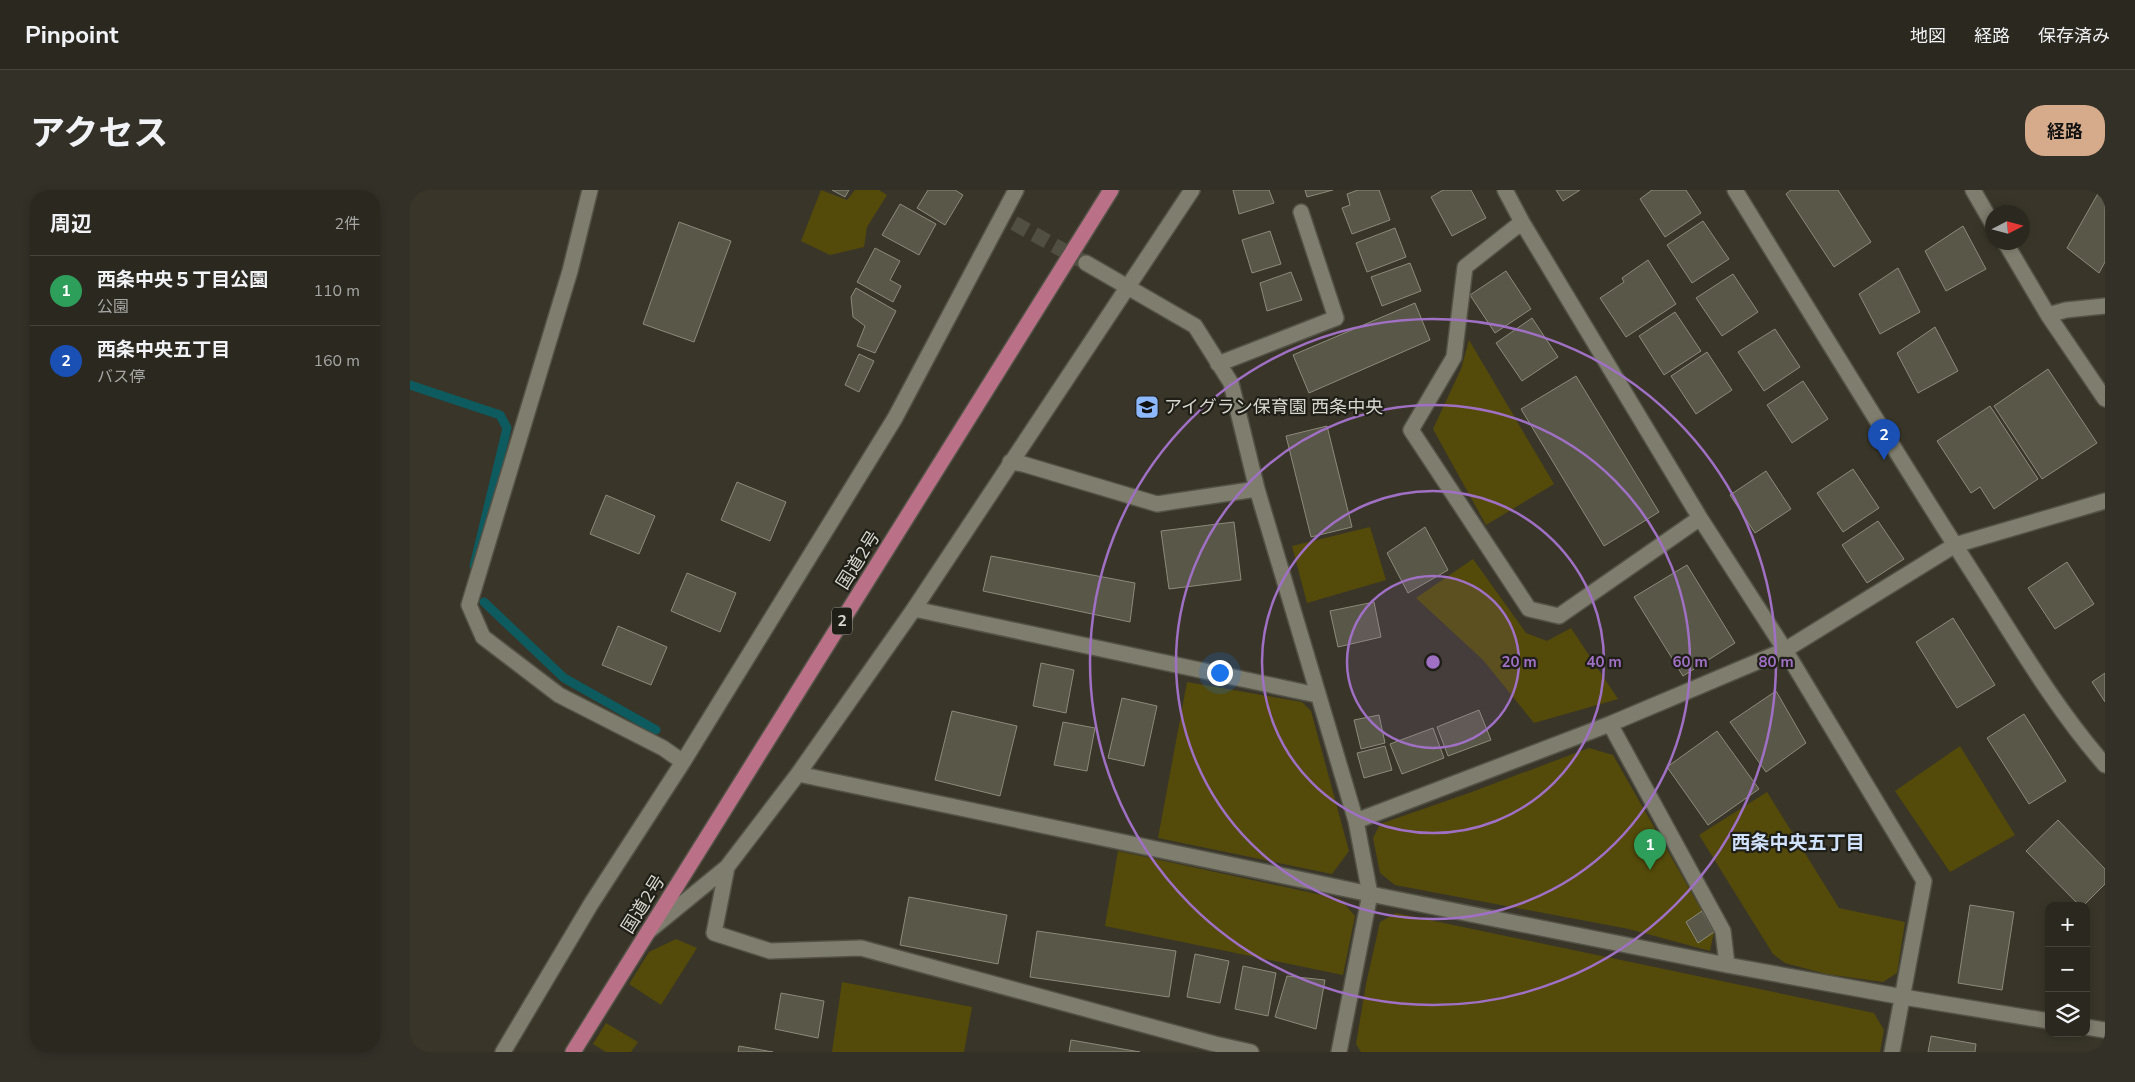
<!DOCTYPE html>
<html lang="ja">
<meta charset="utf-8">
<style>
:root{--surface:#2b281f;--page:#333028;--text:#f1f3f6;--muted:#a6a6a4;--line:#47443d;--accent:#d6ab8b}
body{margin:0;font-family:"Nunito Sans","Noto Sans JP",sans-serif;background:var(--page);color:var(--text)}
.controls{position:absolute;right:15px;bottom:15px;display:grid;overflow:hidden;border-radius:10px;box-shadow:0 2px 8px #0003}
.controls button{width:45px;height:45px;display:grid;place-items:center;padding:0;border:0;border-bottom:1px solid var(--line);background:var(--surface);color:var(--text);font:25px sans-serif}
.compass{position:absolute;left:1575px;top:15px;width:45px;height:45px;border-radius:50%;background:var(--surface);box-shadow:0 2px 8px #0003;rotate:84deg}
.you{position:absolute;left:809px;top:482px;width:18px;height:18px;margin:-12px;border:4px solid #fff;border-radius:50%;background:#1a73e8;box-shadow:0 0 0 8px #1a73e833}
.badge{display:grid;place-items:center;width:32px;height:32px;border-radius:50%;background:var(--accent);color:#fff;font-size:16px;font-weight:700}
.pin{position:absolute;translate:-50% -41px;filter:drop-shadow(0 1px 2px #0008)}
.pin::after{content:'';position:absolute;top:26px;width:18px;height:15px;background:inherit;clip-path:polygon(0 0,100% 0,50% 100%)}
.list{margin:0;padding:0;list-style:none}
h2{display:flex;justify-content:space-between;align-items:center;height:65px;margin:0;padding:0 20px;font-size:21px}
h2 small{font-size:16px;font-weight:400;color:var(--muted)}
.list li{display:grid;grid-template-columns:32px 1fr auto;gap:15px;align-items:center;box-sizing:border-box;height:70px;padding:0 20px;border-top:1px solid var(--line)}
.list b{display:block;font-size:19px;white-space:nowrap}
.list p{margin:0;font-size:16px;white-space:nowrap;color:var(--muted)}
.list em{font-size:16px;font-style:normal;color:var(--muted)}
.icon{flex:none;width:28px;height:28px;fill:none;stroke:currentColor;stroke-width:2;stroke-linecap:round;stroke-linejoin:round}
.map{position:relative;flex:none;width:1695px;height:862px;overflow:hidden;border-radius:20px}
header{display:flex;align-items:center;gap:30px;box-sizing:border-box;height:70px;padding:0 25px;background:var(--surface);border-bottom:1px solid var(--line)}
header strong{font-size:24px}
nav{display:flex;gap:28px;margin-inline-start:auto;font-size:18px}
.intro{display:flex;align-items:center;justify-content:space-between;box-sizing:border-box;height:120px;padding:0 30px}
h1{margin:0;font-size:35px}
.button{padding:12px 22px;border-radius:20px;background:var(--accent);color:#111;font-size:18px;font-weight:700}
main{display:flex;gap:30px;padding:0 30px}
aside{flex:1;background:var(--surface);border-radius:20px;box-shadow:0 2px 8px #0003}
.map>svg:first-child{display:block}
.green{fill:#544a0a}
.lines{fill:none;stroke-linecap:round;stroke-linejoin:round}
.stream{stroke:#0d5a5f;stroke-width:9}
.building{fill:#595748;stroke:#8c8a7a}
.minor-tunnel{stroke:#514e42;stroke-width:15;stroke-dasharray:15 8;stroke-linecap:butt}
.minor-casing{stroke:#535246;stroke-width:18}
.highway-casing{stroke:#535246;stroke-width:18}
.minor{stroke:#7f7d6e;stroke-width:15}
.highway{stroke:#ba7188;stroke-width:15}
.ring{fill:none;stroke:#a070c5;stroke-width:2.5}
.labels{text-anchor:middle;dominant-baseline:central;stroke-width:4.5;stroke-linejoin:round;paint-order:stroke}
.shield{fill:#1f1e17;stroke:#a09f97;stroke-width:1}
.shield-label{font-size:16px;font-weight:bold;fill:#d7d6ce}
.poi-label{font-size:18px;fill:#d7d6ce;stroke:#1f1e17;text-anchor:start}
.street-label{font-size:18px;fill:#d7d6ce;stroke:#1f1e17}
.neighbourhood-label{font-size:19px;font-weight:bold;fill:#d1e2fc;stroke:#1f1e17}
.centre{fill:#a070c5;stroke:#1f1e17;stroke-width:2.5}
.ring-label{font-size:15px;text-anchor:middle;font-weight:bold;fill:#a070c5;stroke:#1f1e17;stroke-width:4.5;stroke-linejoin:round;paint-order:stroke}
</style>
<header>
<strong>Pinpoint</strong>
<nav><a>地図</a><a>経路</a><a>保存済み</a></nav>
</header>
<div class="intro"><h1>アクセス</h1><a class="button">経路</a></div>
<main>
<aside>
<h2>周辺<small>2件</small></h2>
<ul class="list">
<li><span class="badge" style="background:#2e9e5b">1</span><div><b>西条中央５丁目公園</b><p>公園</p></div><em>110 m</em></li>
<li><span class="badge" style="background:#1a4fb4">2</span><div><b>西条中央五丁目</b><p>バス停</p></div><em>160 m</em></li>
</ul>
</aside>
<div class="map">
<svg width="1695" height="862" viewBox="0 0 1695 862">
<rect width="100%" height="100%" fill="#393629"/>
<!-- green -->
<path class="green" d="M 411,0 L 437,10 L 445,0 L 469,0 L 477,5 L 457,37 L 454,57 L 420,65 L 391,51 Z
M 1059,150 L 1144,294 L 1076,335 L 1023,239 L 1051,179 Z
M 960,337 L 976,390 L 897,413 L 882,356 Z
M 1063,369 L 1116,443 L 1137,451 L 1161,438 L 1208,509 L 1124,533 L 1073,470 L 1006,408 Z
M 777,492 L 892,512 L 901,521 L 939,661 L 922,684 L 748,648 Z
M 1550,556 L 1605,645 L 1540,682 L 1485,601 Z
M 1179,558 L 1203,565 L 1304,742 L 1300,761 L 1219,739 L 985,695 L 970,683 L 963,648 L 970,634 L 1059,603 Z
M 1357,602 L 1429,718 L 1495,732 L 1487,783 L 1473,792 L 1416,784 L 1375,773 L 1363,764 L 1289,645 Z
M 708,661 L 930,709 L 945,726 L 933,785 L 695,736 Z
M 986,723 L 1464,823 L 1474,840 L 1470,862 L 951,862 L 946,854 L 956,794 L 970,732 Z
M 266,749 L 287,758 L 251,815 L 219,794 L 239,762 Z
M 432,792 L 562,817 L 554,862 L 422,862 Z
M 196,833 L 228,852 L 221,862 L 196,862 L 183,854 Z"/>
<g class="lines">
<!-- stream -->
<path class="stream" d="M 0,195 L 90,225 L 97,238 L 64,376
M 74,412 L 154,488 L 246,540"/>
</g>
<!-- building -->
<path class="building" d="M 422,0 L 439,0 L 435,7 Z
M 518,0 L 545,0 L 553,5 L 535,35 L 507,18 Z
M 823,0 L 859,0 L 864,13 L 829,24 Z
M 895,0 L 923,0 L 897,7 Z
M 948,0 L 969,0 L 980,30 L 942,44 L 932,18 L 940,15 L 937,4 Z
M 1033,0 L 1061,0 L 1076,28 L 1042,46 L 1021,7 Z
M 1146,0 L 1170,0 L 1153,11 Z
M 1242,0 L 1276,0 L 1291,23 L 1255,47 L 1230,9 Z
M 1381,0 L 1428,0 L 1461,52 L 1424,77 L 1376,4 Z
M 1690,0 L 1695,0 L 1695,72 L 1689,83 L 1657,58 Z
M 490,14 L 526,34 L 509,65 L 472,45 Z
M 1293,31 L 1319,69 L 1282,93 L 1257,55 Z
M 269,32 L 321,51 L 284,152 L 233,134 Z
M 1553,36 L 1576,79 L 1536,101 L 1515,61 Z
M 985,38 L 996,67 L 957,82 L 946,53 Z
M 860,41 L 871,74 L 842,83 L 832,50 Z
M 465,58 L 490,71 L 480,90 L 491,96 L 483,112 L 447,92 Z
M 1238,70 L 1266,114 L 1216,147 L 1190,108 L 1214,92 L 1212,88 Z
M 1000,73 L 1011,101 L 972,116 L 961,87 Z
M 1488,78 L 1510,122 L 1470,144 L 1449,104 Z
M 1096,81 L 1121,119 L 1085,143 L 1060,105 Z
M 881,82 L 892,110 L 857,121 L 850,93 Z
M 1323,84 L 1348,122 L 1312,146 L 1286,108 Z
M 446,98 L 486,121 L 465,163 L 447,156 L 455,136 L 443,127 L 441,107 Z
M 1005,113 L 1020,150 L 899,203 L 883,165 Z
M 1265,122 L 1291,161 L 1254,185 L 1229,146 Z
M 1122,128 L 1148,167 L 1112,191 L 1086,153 Z
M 1525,137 L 1548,181 L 1508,203 L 1487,163 Z
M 1365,139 L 1390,177 L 1354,201 L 1328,162 Z
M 1297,162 L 1322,200 L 1286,224 L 1261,186 Z
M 449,164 L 464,171 L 449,202 L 435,195 Z
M 1638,179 L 1687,253 L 1632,289 L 1584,216 Z
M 1166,186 L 1249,322 L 1194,356 L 1111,219 Z
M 1393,191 L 1418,229 L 1382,253 L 1357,215 Z
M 1580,216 L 1628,289 L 1584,319 L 1570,297 L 1561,303 L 1527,251 Z
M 917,236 L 942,337 L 901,347 L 876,246 Z
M 1443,279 L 1469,318 L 1433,342 L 1407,303 Z
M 1356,281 L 1381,319 L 1345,343 L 1320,305 Z
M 327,292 L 376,312 L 360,351 L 311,330 Z
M 196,305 L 245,326 L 229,364 L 180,344 Z
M 1468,331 L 1494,369 L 1457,393 L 1432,355 Z
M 824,332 L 831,390 L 759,399 L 751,341 Z
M 1015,337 L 1038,380 L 998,403 L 977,363 Z
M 581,366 L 725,393 L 720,432 L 573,401 Z
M 1657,372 L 1684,414 L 1645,439 L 1618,398 Z
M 1277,375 L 1325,453 L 1273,486 L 1224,407 Z
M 277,383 L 326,403 L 310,442 L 261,421 Z
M 964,412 L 971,447 L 928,457 L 920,421 Z
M 1543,428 L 1585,495 L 1547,518 L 1506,452 Z
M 208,436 L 257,457 L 241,495 L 192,475 Z
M 631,473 L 664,480 L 656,523 L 623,516 Z
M 1695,483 L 1695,512 L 1682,492 Z
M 1366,501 L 1396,553 L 1356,582 L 1320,532 Z
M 712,508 L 747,516 L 734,576 L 698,568 Z
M 1069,520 L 1081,550 L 1038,566 L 1027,537 Z
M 542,521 L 607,536 L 590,606 L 525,590 Z
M 1614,524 L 1656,591 L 1619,614 L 1577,548 Z
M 969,525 L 975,553 L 951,559 L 944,530 Z
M 653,532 L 685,538 L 677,581 L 644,575 Z
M 1023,538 L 1034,568 L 992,584 L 980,554 Z
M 1307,541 L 1349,599 L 1298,635 L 1257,577 Z
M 975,556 L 982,580 L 954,588 L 947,563 Z
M 1648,630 L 1695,679 L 1695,694 L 1673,716 L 1670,716 L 1616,661 Z
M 499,707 L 597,725 L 588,774 L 490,755 Z
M 1560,715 L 1604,722 L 1592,800 L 1548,793 Z
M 1292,721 L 1304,742 L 1288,753 L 1276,732 Z
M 627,741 L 766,761 L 759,807 L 620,787 Z
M 785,764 L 819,771 L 810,813 L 777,807 Z
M 833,776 L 866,783 L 858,826 L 825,819 Z
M 877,786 L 915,790 L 906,839 L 865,827 Z
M 371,803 L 414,811 L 408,848 L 365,839 Z
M 1521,846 L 1566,854 L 1565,862 L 1518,862 Z
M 661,850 L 730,862 L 659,862 Z
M 329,856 L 363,862 L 328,862 Z"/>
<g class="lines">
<!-- minor-tunnel -->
<path class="minor-tunnel" d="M 604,33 L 676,73"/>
<!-- minor casing -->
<g class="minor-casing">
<path id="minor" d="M 180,0 L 160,81 L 59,415 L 73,447 L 149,505 L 253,558 L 273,572
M 1095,0 L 1112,32 L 1290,328 L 1375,460 L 1514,691 L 1482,862
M 1325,0 C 1405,130 1484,260 1566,388 C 1607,452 1645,518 1695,575
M 1563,0 L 1582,33
M 1112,32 L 1055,77 L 1044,167 L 1001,240 L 1119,419 L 1149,426 L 1290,328
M 1595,52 L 1638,125 L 1695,209
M 676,73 L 785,136 L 821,193 L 847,299 L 946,631 L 960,704 L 929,862
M 1638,125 L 1656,120 L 1695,116
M 808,174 L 926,128 L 891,22
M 600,272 L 613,274 L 747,314 L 847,299
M 504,419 L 907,505
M 1200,534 L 1313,741 L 1317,775
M 388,584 L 960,704 L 1317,775 L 1493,807 L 1639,831
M 946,631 L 1200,534 L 1375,460 L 1545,355 L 1695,311
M 317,677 L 304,743 L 360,761 L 451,758 L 805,854 L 841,862
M 240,740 L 317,677 L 388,584 L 504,419 L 782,0
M 1676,837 L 1695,840
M 93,862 L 181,714 L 273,572 L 485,228 L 606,0"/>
</g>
<!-- highway casing -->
<g class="highway-casing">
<path id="highway" d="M 163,862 L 701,0"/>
</g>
<!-- minor -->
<use href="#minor" class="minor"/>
<!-- highway -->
<use href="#highway" class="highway"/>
</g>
<!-- distance rings -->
<circle cx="1023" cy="472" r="86" fill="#a070c5" fill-opacity=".12"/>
<g class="ring">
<circle cx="1023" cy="472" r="86"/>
<circle cx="1023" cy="472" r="171"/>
<circle cx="1023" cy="472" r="257"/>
<circle cx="1023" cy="472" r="343"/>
</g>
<!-- icons -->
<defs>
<g id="school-square" transform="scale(1.25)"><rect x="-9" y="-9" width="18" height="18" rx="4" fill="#8db9fc" stroke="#1f1e17"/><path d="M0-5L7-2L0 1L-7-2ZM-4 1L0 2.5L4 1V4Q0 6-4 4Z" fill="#111"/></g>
</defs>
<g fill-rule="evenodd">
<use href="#school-square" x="737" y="217"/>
</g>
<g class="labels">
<!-- shield labels -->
<rect class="shield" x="422" y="417.5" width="20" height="27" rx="4"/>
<g class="shield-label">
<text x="432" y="431">2</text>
</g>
<!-- poi labels -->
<g class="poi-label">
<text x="754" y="217">アイグラン保育園 西条中央</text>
</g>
<!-- street labels -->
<g class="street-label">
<text transform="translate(448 370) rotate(-58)">国道2号</text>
<text transform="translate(233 714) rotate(-58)">国道2号</text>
</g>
<!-- neighbourhood labels -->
<g class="neighbourhood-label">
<text x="1388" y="653">西条中央五丁目</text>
</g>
</g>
<circle cx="1023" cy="472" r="8" class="centre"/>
<g class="ring-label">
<text x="1109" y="477">20 m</text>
<text x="1194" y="477">40 m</text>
<text x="1280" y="477">60 m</text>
<text x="1366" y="477">80 m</text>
</g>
</svg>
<div class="controls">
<button>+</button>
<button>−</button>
<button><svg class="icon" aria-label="layers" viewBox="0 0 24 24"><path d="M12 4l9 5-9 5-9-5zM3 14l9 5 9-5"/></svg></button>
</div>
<svg class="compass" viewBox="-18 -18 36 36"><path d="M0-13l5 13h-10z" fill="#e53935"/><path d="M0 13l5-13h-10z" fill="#a6a6a4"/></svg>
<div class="you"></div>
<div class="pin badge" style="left:1240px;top:680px;background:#2e9e5b">1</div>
<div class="pin badge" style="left:1474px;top:270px;background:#1a4fb4">2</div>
</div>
</main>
